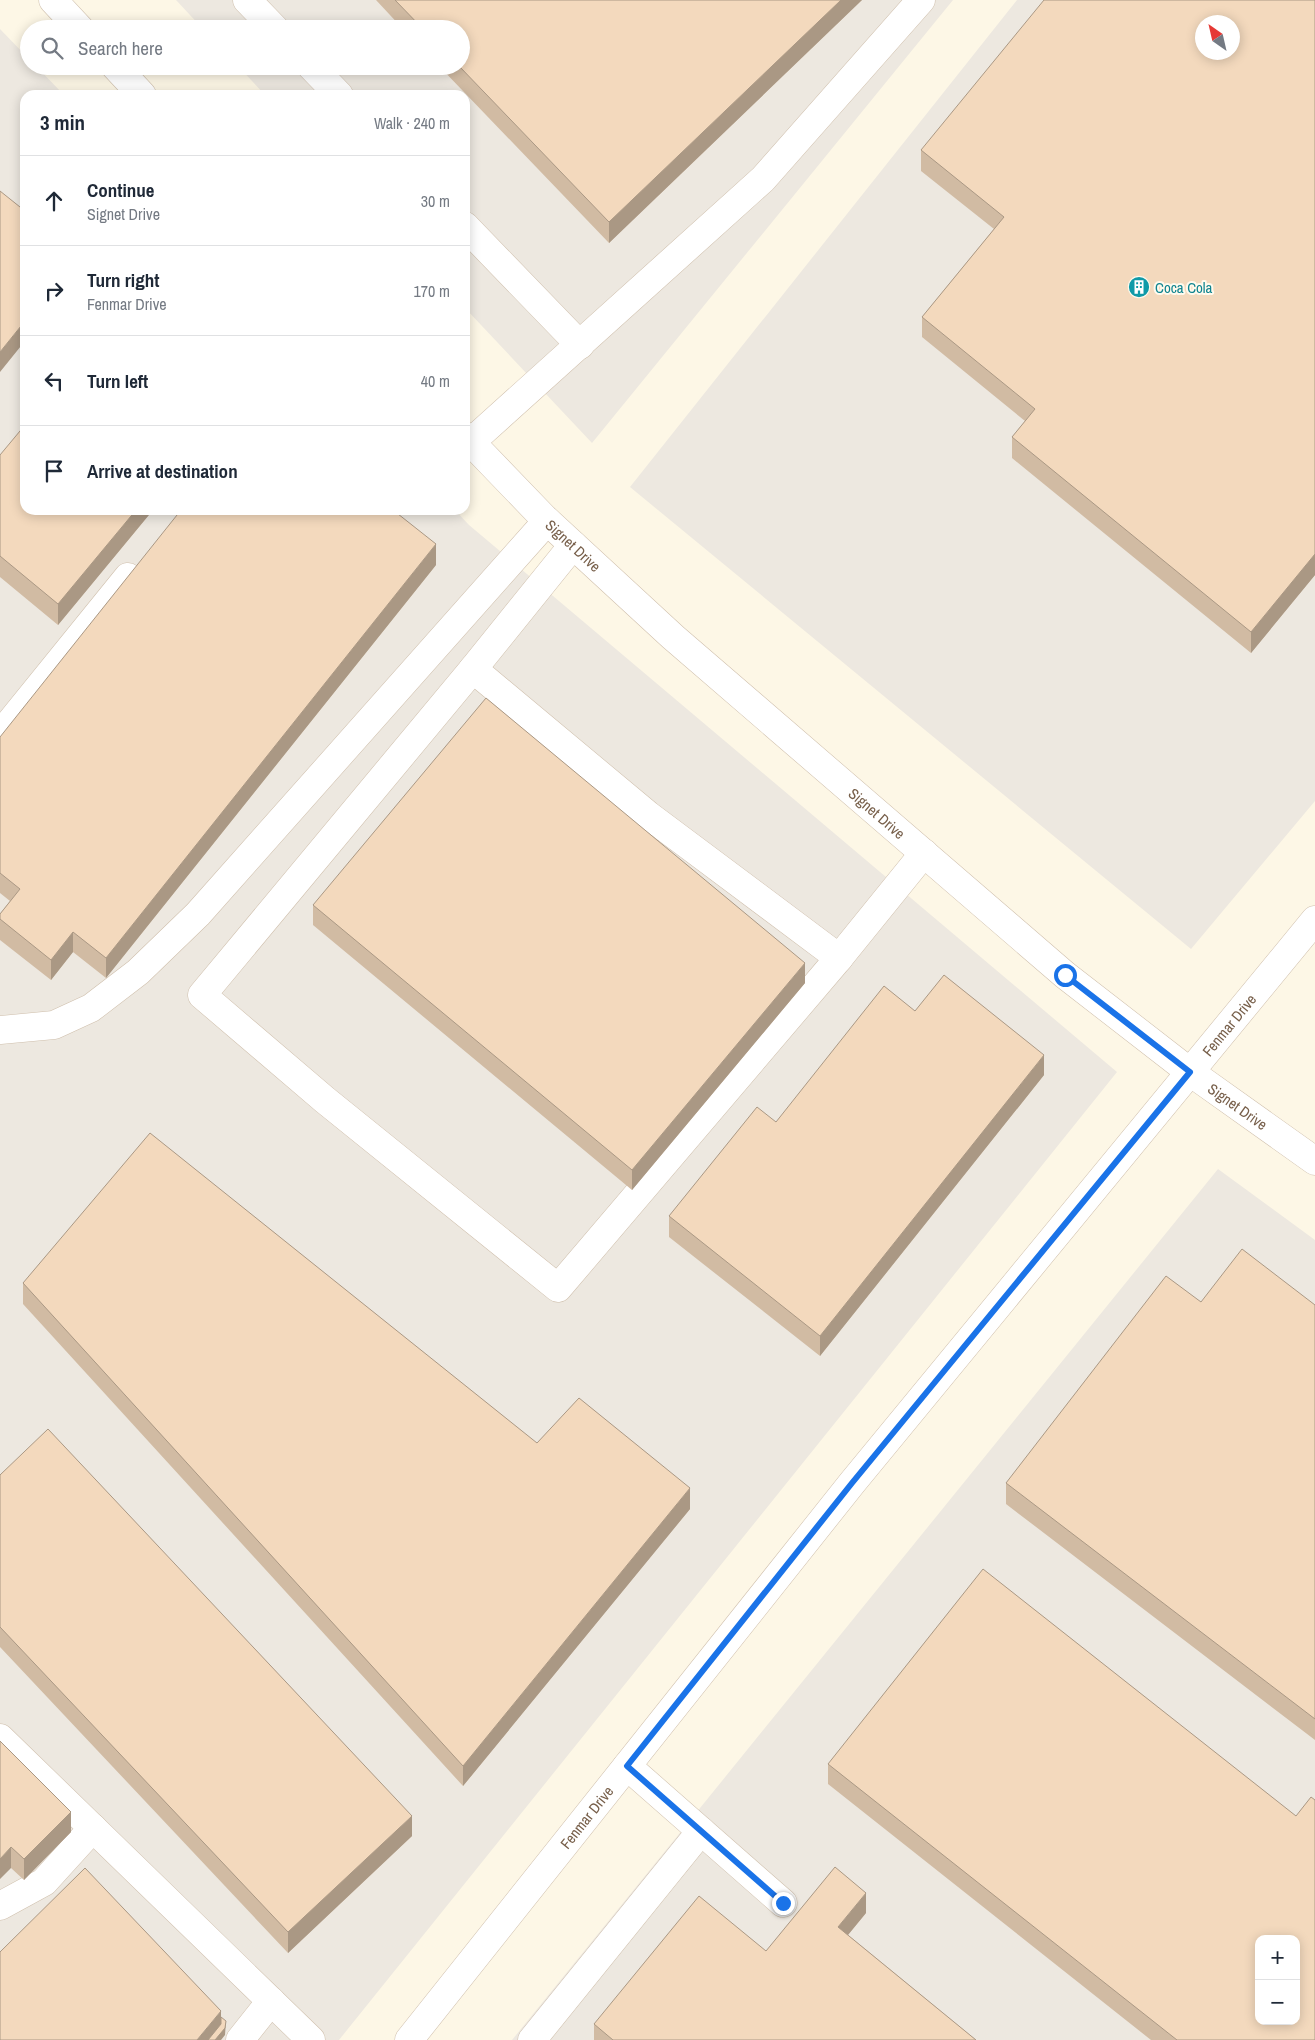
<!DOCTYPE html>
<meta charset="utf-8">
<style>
:root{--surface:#fff;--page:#f6f6f7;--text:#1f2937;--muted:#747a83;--line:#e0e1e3}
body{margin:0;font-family:"Archivo Narrow",sans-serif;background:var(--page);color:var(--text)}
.controls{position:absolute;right:15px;bottom:15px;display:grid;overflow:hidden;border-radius:10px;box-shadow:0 2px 12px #0003}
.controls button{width:45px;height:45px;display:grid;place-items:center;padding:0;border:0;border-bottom:1px solid var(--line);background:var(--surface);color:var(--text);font:25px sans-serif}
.compass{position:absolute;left:1195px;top:15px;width:45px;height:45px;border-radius:50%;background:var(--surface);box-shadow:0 2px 12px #0003;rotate:326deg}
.stop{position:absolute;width:15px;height:15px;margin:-11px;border:4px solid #1a73e8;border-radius:50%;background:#fff}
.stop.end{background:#1a73e8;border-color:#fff;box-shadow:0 1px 5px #0008}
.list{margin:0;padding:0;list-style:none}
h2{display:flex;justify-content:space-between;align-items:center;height:65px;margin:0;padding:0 20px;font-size:21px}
h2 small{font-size:16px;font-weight:400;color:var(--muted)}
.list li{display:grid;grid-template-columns:32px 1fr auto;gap:15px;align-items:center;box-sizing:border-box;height:90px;padding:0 20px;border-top:1px solid var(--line)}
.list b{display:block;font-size:19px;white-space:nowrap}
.list p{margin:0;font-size:16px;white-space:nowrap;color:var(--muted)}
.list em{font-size:16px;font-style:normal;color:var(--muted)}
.icon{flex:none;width:28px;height:28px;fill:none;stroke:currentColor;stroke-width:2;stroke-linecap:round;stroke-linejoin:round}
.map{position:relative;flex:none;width:1315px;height:2040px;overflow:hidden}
.search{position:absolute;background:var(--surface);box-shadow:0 2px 12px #0003;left:20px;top:20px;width:450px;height:55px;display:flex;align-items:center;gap:12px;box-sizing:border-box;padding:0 18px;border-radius:28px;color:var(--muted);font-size:19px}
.panel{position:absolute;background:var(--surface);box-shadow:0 2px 12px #0003;left:20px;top:90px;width:450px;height:425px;border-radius:15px}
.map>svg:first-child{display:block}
.industrial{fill:#ede8e0;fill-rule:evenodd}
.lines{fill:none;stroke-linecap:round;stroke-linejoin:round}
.minor-casing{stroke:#cfbfac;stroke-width:29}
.minor{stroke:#fff;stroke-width:28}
.wall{fill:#d1bba3}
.shaded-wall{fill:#aa9884}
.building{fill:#f3d9bd;stroke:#aa9884;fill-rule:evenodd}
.route{stroke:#1a73e8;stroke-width:6}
.labels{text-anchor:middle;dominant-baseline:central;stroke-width:4;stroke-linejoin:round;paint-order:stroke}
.culture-label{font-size:15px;fill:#0d838f;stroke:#fffaed;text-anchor:start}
.street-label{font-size:15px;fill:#775f4a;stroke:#fffaed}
</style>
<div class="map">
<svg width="1315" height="2040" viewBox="0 0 1315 2040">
<rect width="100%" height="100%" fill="#fdf7e6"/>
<!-- industrial -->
<path class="industrial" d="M 176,0 L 953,0 L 592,443 L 465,308 L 465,95 L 265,95 L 238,66 L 461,66 L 461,29 L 203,29 Z
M 1017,0 L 1315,0 L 1315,801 L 1191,949 L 630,487 ZM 1202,22 L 1232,22 L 1232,52 L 1202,52 Z
M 0,29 L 29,59 L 29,66 L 36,66 L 64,95 L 25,95 L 25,510 L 455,510 L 469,525 L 1117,1072 L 339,2040 L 0,2040 Z
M 1218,1169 L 1315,1240 L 1315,2040 L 512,2040 ZM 1259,1939 L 1296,1939 L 1296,2021 L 1259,2021 Z"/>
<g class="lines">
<!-- minor casing -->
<g class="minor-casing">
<g id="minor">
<path d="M 53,0 L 80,29"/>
<path d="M 247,0 L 275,29"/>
<path d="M 115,66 L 142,95"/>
<path d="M 311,66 L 339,95"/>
<path d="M 465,226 L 580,345"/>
<path id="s1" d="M 465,436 L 544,518 L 673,637 L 1065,975 L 1190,1072 L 1315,1161"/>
<path d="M 471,442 L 763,179 L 921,0"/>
<path d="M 573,545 L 473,669 L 202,995 L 325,1100 L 558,1288 L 839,958 L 924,853"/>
<path d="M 473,669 L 648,815 L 839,958"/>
<path d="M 0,735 L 128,577"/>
<path d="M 0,1030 L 54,1025 L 91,1008 L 138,972 L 198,914 L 547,521"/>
<path d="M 0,1738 L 311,2040"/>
<path d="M 627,1766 L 783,1903"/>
<path d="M 0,1906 L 44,1882 L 93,1828"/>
<path d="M 240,2040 L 271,2001"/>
<path id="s2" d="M 409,2040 L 852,1483 L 1315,920"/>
<path d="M 532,2040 L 701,1831"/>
</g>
</g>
<!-- minor -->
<use href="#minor" class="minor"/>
</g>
<!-- wall -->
<path class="wall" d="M 376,0 L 862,0 L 609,243 L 439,66 L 461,66 L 461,29 L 403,29 Z
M 1315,0 L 1315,575 L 1251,653 L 1012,458 L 1012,437 L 1025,421 L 922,337 L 922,317 L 994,229 L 921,171 L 921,150 Z
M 0,455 L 153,510 L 58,625 L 0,577 Z
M 436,565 L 106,978 L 73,952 L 51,980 L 0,940 L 0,914 L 10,901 L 0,893 L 0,737 Z
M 313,905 L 805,983 L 632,1190 L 313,925 Z
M 915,1011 L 1044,1075 L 820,1356 L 669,1237 L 669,1216 L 776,1122 Z
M 23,1283 L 690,1509 L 463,1786 L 23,1304 Z
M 1201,1302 L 1315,1305 L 1315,1740 L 1006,1504 L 1006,1483 Z
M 0,1475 L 412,1836 L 288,1953 L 0,1647 Z
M 0,1741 L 71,1832 L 24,1880 L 11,1868 Z
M 828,1764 L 1296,1816 L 1315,2040 L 1151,2040 L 828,1784 Z
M 866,1913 L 848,1935 L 976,2040 L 594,2040 L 594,2024 L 766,1951 Z"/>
<!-- shaded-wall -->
<path class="shaded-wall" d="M 841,0 L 862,0 L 609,243 L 609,222 Z
M 25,321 L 25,341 L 0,372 L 0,352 Z
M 136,510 L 153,510 L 58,625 L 58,604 Z
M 436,544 L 436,565 L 106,978 L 106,958 Z
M 1315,554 L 1315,575 L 1251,653 L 1251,632 Z
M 73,932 L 73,952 L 51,980 L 51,960 Z
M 805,963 L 805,983 L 632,1190 L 632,1170 Z
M 1044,1055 L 1044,1075 L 820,1356 L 820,1336 Z
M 690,1488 L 690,1509 L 463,1786 L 463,1766 Z
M 71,1812 L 71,1832 L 24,1880 L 24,1859 Z
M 412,1816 L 412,1836 L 288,1953 L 288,1932 Z
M 11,1847 L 11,1868 L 0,1879 L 0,1859 Z
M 866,1893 L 866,1913 L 838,1947 L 838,1927 Z
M 221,2011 L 221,2031 L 214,2040 L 197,2040 Z
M 226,2021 L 225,2035 L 221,2040 L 215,2040 Z"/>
<!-- building -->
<path class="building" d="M 395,0 L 841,0 L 609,222 L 459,66 L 461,66 L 461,29 L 423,29 Z
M 1044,0 L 1315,0 L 1315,554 L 1251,632 L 1012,437 L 1035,409 L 922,317 L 1004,217 L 921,150 ZM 1202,22 L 1232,22 L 1232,52 L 1202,52 Z
M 0,191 L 25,211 L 25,321 L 0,352 Z
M 25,425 L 25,510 L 136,510 L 58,604 L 0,556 L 0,455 Z
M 181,510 L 393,510 L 436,544 L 106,958 L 73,932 L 51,960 L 0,919 L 0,914 L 20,889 L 0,873 L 0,737 Z
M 486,698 L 805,963 L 632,1170 L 313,905 Z
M 944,975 L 1044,1055 L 820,1336 L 669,1216 L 757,1107 L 776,1122 L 884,986 L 915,1011 Z
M 150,1133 L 537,1443 L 579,1398 L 690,1488 L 463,1766 L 23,1283 Z
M 1242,1249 L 1315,1305 L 1315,1719 L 1006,1483 L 1166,1276 L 1201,1302 Z
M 48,1429 L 412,1816 L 288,1932 L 0,1627 L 0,1475 Z
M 983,1569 L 1296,1816 L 1311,1797 L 1315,1800 L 1315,2040 L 1177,2040 L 828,1764 ZM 1259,1939 L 1296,1939 L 1296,2021 L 1259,2021 Z
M 0,1741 L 71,1812 L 24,1859 L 11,1847 L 0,1859 Z
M 835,1867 L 866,1893 L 838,1927 L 976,2040 L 613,2040 L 594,2024 L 699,1896 L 766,1951 Z
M 85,1868 L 221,2011 L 197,2040 L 0,2040 L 0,1952 Z
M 221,2017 L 226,2021 L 225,2028 L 215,2040 L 208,2040 L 221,2024 Z"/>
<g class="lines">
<!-- route -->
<path class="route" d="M 783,1903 L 627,1766 L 852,1483 L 1190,1072 L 1065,975"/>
</g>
<!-- icons -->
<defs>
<g id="building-disc" transform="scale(1.125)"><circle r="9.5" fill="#0f9aa8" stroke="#fffaed"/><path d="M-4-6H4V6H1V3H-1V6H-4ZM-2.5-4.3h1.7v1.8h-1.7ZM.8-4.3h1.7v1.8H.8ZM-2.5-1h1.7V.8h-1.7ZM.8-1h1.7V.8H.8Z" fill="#fff"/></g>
</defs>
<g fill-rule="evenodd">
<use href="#building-disc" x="1139" y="287"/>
</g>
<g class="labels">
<!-- culture labels -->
<g class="culture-label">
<text x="1155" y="287">Coca Cola</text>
</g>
<!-- street labels -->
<g class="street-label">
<text stroke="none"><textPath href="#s1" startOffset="154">Signet Drive</textPath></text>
<text stroke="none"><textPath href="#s1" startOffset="559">Signet Drive</textPath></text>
<text stroke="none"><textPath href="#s2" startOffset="1305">Fenmar Drive</textPath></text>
<text stroke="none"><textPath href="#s1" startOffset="1024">Signet Drive</textPath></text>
<text stroke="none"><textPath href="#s2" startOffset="285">Fenmar Drive</textPath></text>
</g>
</g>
</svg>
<div class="controls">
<button>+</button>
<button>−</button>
</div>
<svg class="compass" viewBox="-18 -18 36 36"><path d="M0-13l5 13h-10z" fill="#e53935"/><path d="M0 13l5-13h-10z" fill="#747a83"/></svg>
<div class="stop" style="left:1065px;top:975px"></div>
<div class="stop end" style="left:783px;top:1903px"></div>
<div class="search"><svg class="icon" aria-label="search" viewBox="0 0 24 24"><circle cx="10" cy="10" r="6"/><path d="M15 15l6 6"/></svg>Search here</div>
<section class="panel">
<h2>3 min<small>Walk · 240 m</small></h2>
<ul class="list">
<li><svg class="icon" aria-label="ahead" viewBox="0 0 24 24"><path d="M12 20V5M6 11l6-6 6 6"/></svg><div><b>Continue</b><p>Signet Drive</p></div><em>30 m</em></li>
<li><svg class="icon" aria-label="right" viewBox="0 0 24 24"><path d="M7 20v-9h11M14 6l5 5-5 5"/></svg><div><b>Turn right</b><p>Fenmar Drive</p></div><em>170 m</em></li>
<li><svg class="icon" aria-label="left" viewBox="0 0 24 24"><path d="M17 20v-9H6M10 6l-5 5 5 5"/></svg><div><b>Turn left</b></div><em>40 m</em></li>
<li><svg class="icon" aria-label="arrive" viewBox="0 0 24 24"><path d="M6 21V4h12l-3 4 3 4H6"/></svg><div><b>Arrive at destination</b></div></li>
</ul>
</section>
</div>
